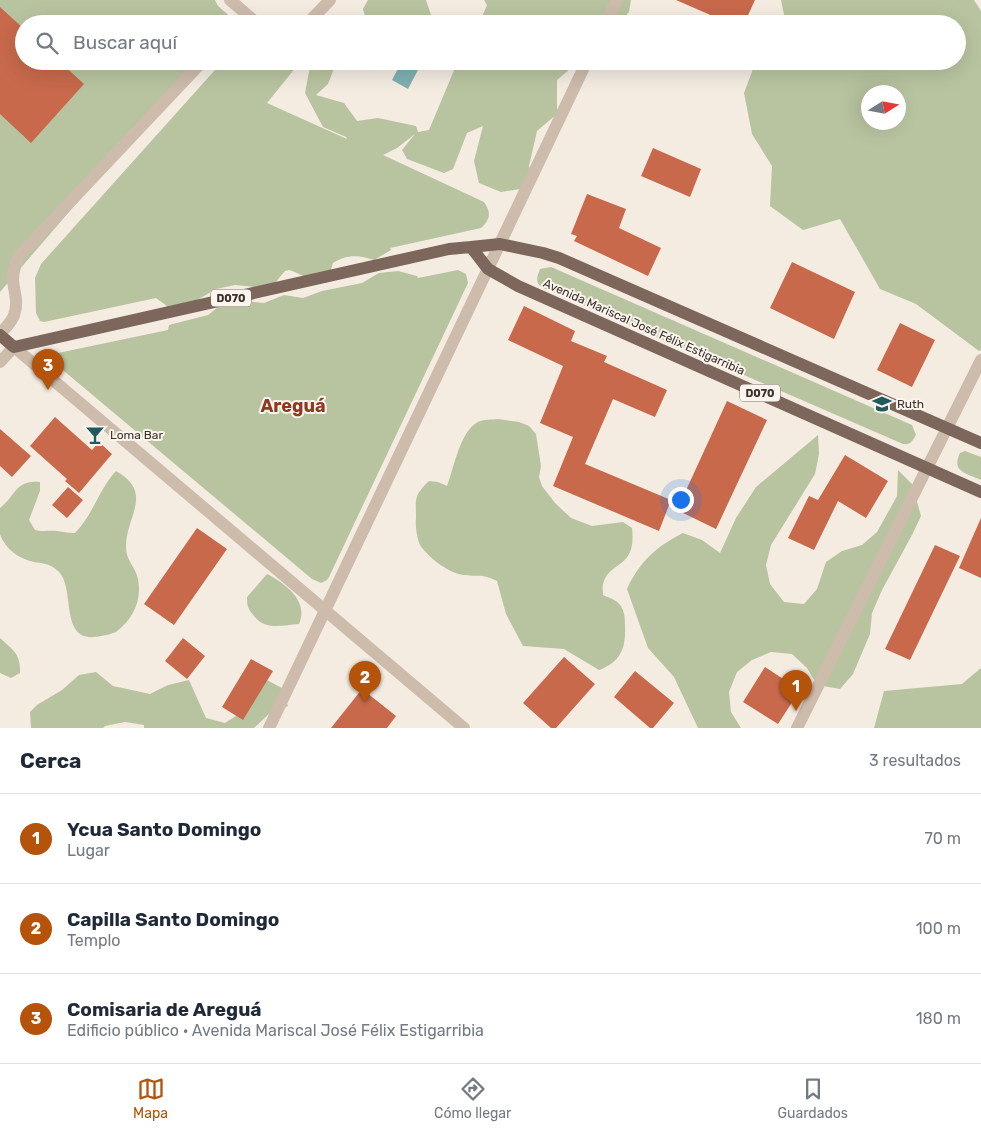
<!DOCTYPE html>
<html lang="es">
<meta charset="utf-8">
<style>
:root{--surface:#fff;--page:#f6f6f7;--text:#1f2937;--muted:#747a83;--line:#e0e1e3;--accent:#b45309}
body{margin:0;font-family:Rubik,sans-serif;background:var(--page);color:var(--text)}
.compass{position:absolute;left:861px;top:85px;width:45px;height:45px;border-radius:50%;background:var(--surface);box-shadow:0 5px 20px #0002;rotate:79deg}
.you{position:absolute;left:680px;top:499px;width:18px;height:18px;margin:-12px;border:4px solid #fff;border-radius:50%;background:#1a73e8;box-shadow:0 0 0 8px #1a73e833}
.badge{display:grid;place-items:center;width:32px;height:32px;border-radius:50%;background:var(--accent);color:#fff;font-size:16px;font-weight:700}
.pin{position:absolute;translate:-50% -41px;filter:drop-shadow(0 1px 2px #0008)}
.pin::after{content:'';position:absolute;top:26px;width:18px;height:15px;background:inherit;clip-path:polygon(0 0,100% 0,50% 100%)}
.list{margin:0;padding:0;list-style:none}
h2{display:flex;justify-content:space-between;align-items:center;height:65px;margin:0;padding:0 20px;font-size:21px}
h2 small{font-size:16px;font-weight:400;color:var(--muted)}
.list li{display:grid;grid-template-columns:32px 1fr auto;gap:15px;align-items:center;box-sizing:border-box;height:90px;padding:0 20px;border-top:1px solid var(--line)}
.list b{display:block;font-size:19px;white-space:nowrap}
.list p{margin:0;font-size:16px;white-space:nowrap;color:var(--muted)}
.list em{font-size:16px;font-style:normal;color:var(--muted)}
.icon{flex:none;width:28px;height:28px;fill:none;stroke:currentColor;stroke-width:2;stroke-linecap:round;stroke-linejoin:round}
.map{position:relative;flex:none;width:981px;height:728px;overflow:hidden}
.search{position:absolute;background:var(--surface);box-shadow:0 5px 20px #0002;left:15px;right:15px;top:15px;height:55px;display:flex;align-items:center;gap:12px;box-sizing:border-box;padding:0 18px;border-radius:28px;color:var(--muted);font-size:19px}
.sheet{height:335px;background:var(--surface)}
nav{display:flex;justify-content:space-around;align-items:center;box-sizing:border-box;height:70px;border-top:1px solid var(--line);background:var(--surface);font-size:14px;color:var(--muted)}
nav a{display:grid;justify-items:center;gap:2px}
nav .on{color:var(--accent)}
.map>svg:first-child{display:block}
.green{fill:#b8c4a0;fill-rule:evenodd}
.water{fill:#7fb0b2}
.building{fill:#c8694b}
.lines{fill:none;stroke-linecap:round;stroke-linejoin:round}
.minor{stroke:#cdbbac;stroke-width:12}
.primary{stroke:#7d675c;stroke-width:12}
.labels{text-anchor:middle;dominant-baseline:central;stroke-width:4;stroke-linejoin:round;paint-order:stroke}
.shield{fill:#fbf5ee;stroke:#756b66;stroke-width:1}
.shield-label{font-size:11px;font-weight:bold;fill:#3b302b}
.street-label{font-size:12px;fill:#3b302b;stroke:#fbf5ee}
.poi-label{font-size:12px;fill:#3b302b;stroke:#fbf5ee;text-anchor:start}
.district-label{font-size:18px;font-weight:bold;fill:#8c3b22;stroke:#fbf5ee}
</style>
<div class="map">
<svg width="981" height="728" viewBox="0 0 981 728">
<rect width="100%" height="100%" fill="#f4ebe1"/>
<!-- green -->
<path class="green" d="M 0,0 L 215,0 L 218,6 L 234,20 L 231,24 L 24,24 L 24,61 L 212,61 L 197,74 L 182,81 L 0,292 Z
M 368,0 L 426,0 L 432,18 L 430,24 L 367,24 L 363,9 Z
M 484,0 L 631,0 L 629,12 L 618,24 L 479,24 L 487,5 Z
M 781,0 L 974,0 L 981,11 L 981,350 L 979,351 L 916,304 L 880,289 L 840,219 L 803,230 L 770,206 L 772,166 L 752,134 L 744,93 L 756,61 L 957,61 L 957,24 L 786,24 ZM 868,92 L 898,92 L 898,122 L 868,122 Z
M 223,61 L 301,61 L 267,103 L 347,139 L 346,137 L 323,127 L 305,93 L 311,61 L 342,61 L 333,71 L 328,84 L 316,95 L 344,103 L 357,121 L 378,118 L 416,126 L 418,132 L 429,130 L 455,68 L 443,61 L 596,61 L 576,64 L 557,80 L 557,114 L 537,131 L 529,166 L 532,178 L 526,188 L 501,192 L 479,183 L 474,161 L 483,126 L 467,133 L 453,169 L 444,173 L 407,159 L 402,150 L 415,134 L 397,148 L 383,155 L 484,202 C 491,212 491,219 481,228 L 390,248 L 391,250 L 374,260 C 359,255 347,254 333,263 L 327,283 L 308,278 L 290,270 L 285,271 L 274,284 L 255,287 L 235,285 L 216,289 L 194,302 L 171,309 L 156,298 L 44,322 L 40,321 L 36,313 L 35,278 L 41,264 Z
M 551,267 L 912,425 L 916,435 C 912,441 911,445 903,444 L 541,287 C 535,281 537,277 540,269 Z
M 458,270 L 466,274 L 468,283 L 329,577 L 327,580 L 321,583 L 312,579 L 58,366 L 55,363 L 54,356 L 58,353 L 168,330 L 169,325 L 208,315 L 223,303 L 244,301 L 264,303 L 284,295 L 303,298 L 322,291 L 362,283 L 379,273 L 398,271 L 417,276 L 418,278 Z
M 498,419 L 519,422 L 529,426 L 536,434 L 541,466 L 539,477 L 542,486 L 555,503 L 571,518 L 592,526 L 623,522 L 632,528 C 637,570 609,560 603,584 C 602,587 603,592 603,595 C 610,598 619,601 622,608 C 625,614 625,621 625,627 C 626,649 620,662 599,670 L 564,649 L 523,646 L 506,614 L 497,581 C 481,573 479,577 463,575 C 447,572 429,558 420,545 C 417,539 415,525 416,518 C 416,499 413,496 429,481 L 438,482 L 447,486 C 454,468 460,431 478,422 C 484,419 492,420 498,419 Z
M 818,435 L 819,454 L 815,474 L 771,545 L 766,565 L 770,584 L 784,602 L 804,604 L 817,589 L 826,562 L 842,551 L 862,545 L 877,532 L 897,496 L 898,470 L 912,484 L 921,516 L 912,535 L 882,590 L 872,613 L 870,634 L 853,674 L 840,689 L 817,685 L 807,668 L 792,654 L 771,652 L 752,660 L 737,672 L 729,692 L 731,712 L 741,728 L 698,728 L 674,677 L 648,648 L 627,589 C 639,562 657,546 683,533 L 702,540 L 720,553 L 736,518 L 756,487 Z
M 965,451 L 981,457 L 981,480 C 966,473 951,472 960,453 Z
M 116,471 C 155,493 125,517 126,548 C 126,560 136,568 138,579 C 142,601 133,619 116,632 C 112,634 106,635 101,636 C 57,646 77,588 58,571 C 51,564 42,563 34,562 C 19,559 5,549 0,534 C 0,527 0,515 0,508 C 16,495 16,479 40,482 L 40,491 L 29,520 L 35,530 C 44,532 49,530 57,531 C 64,532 68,533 75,533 C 93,515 99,489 116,471 Z
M 267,574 C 286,584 309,601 299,624 C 282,625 266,631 254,616 C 248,609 247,606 247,597 Z
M 0,638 C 13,650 21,654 20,673 L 11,678 L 0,673 Z
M 981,668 L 981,728 L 874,728 L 884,691 L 962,684 Z
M 96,672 L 113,686 L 150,694 L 168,685 L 189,680 L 206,718 L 225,723 L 242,712 L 263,678 L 282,688 L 288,706 L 269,714 L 254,728 L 144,728 L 144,725 L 125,722 L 105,726 L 103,728 L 31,728 L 30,712 L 37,705 L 62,690 L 79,675 Z"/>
<!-- water -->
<path class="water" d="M 402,61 L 408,61 L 419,68 L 408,89 L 392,80 Z"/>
<!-- building -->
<path class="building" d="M 676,0 L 755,0 L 744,24 L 731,24 Z
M 0,7 L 24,29 L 24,61 L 59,61 L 84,84 L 31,143 L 0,114 Z
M 653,148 L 701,169 L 690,197 L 641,176 Z
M 587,194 L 626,209 L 619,228 L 661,248 L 648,276 L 574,241 L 577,236 L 571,234 Z
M 792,262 L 855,292 L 834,339 L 770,308 Z
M 524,306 L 575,331 L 571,341 L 607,356 L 604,362 L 667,390 L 655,417 L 613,399 L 585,464 L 671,500 L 659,531 L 553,486 L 573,437 L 540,423 L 563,366 L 508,340 Z
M 900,323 L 935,340 L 912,387 L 877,370 Z
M 727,401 L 767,420 L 716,529 L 677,510 Z
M 55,417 L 92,450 L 99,442 L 112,454 L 79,493 L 65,481 L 67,479 L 30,446 Z
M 0,429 L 31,456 L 12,477 L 0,466 Z
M 845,455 L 888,481 L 866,518 L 838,501 L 814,550 L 788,538 L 809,496 L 818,500 Z
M 68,487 L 83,500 L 67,518 L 52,505 Z
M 981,518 L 981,578 L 959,568 Z
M 197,528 L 227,549 L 174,625 L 144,604 Z
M 935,545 L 960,556 L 910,660 L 885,649 Z
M 183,638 L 205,656 L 187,679 L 165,661 Z
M 564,657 L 595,684 L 556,728 L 551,728 L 523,703 Z
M 251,659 L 273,671 L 243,720 L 222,707 Z
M 765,667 L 800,690 L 778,724 L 743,702 Z
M 635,671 L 674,703 L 653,728 L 650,728 L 614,697 Z
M 362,689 L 396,716 L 387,728 L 331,728 Z"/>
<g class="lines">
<!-- minor -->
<path class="minor" d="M 230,0 L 258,24
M 307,24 L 330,0
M 605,24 L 617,0
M 0,334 C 5,328 12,322 14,315 C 19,302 14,293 13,280 C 13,272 15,265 18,257 L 203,61
M 0,362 L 14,347 L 464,728
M 269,728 L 587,61
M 797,728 L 981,360"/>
<!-- primary -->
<path class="primary" d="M 0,335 L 14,347 L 449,249 L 471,247
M 981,443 L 559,258 L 543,253 L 500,244 L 471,247 L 488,269 L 518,286 L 981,492"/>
</g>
<!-- icons -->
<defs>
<g id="school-bare" transform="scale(1.5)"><path d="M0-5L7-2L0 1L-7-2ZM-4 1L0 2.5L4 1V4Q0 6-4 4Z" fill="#1f5a5e" stroke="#fbf5ee" stroke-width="2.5" paint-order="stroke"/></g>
<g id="bar-bare" transform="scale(1.5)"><path d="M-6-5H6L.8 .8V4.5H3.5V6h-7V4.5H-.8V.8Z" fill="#1f5a5e" stroke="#fbf5ee" stroke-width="2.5" paint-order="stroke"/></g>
</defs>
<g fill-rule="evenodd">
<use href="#school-bare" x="882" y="404"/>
<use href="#bar-bare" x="95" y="435"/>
</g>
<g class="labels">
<!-- shield labels -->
<g class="shield">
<rect x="211" y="289.5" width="40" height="17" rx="4"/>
<rect x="740" y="384.5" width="40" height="17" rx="4"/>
</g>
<g class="shield-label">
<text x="231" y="298">D070</text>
<text x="760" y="393">D070</text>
</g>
<!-- street labels -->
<g class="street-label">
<text transform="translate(644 327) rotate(24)">Avenida Mariscal José Félix Estigarribia</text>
</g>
<!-- poi labels -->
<g class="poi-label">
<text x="897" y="404">Ruth</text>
<text x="110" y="435">Loma Bar</text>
</g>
<!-- district labels -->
<g class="district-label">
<text x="293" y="406">Areguá</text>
</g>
</g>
</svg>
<svg class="compass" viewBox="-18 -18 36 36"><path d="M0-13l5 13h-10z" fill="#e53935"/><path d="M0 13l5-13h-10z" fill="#747a83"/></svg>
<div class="you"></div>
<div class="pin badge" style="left:796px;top:711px">1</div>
<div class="pin badge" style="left:365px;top:702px">2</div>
<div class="pin badge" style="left:48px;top:390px">3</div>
<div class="search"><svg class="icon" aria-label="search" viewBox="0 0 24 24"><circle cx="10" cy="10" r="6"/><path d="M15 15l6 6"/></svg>Buscar aquí</div>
</div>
<section class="sheet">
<h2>Cerca<small>3 resultados</small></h2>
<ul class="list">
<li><span class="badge">1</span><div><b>Ycua Santo Domingo</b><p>Lugar</p></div><em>70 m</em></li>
<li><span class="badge">2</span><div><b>Capilla Santo Domingo</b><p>Templo</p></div><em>100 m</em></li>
<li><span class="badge">3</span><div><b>Comisaria de Areguá</b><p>Edificio público · Avenida Mariscal José Félix Estigarribia</p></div><em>180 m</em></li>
</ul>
</section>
<nav>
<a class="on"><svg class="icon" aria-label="map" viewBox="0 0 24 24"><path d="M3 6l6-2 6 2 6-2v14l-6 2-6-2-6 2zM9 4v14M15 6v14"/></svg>Mapa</a>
<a><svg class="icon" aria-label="directions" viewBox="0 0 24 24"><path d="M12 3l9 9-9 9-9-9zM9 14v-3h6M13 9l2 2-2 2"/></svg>Cómo llegar</a>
<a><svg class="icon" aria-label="saved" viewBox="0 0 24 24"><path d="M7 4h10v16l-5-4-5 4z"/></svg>Guardados</a>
</nav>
